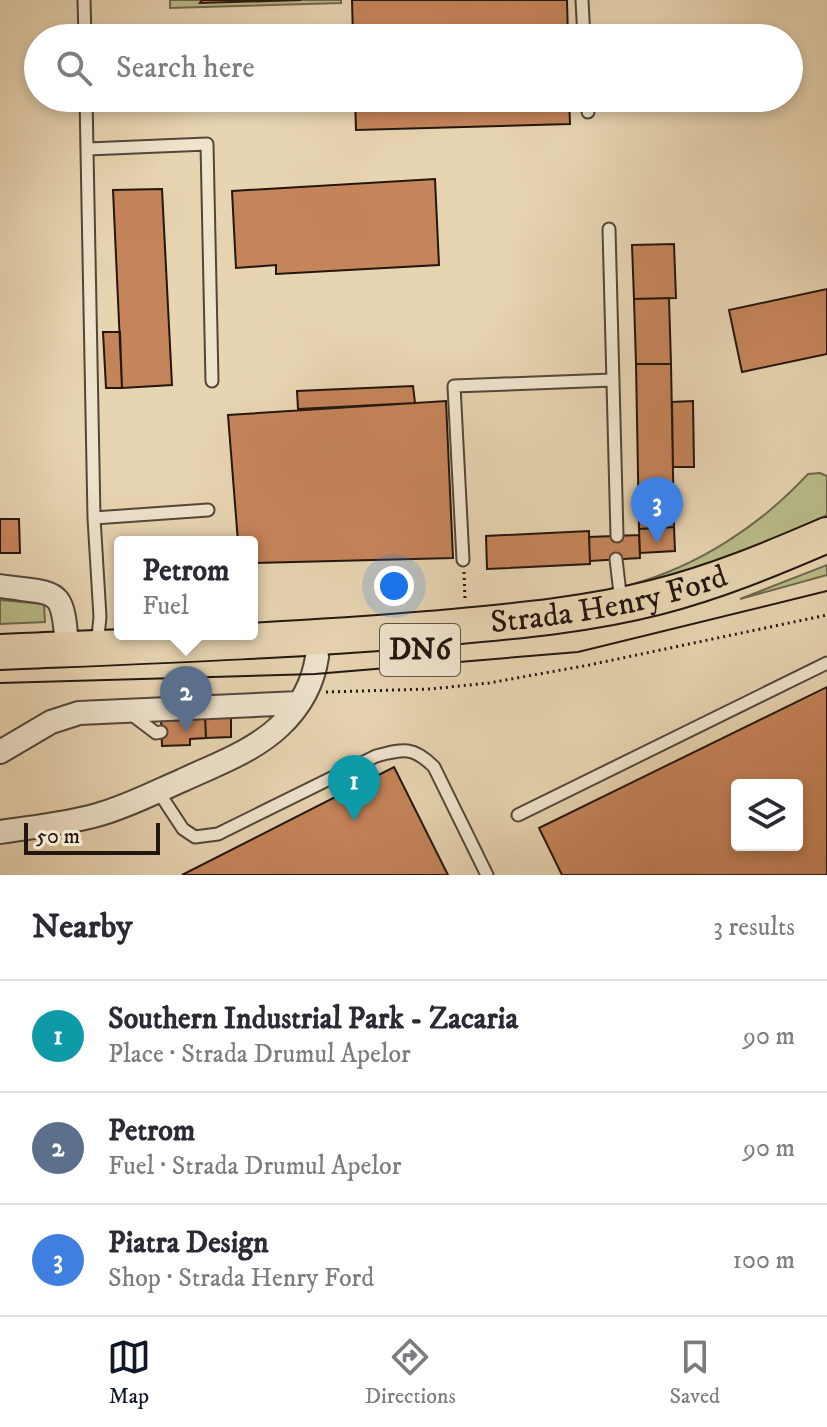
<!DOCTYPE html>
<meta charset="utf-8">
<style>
:root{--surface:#fff;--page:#f7f7f7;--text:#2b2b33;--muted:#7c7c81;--line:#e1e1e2;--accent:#111827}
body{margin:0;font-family:"IM FELL DW Pica",serif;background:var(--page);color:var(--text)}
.controls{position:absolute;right:24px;bottom:24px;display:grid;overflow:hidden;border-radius:8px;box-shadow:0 4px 12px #0003}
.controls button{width:72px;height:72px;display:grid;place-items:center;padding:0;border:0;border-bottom:2px solid var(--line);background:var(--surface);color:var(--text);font:40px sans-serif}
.scale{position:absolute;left:24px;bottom:20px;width:136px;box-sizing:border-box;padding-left:8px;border:4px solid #23160f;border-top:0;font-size:22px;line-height:28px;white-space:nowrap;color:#23160f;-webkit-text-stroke:6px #efe3cc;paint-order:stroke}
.you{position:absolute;left:394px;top:586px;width:28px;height:28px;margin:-20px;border:6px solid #fff;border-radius:50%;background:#1a73e8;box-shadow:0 0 0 12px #1a73e833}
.badge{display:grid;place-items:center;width:52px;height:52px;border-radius:50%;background:var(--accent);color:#fff;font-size:26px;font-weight:700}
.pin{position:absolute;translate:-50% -66px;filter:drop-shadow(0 2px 4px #0008)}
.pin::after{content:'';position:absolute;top:42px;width:28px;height:24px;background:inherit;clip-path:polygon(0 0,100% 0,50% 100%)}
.popup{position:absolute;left:114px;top:536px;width:144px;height:104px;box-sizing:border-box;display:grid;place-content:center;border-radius:8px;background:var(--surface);filter:drop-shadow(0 2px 6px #0005);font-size:26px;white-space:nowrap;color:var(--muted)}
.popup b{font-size:30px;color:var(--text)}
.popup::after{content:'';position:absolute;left:50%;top:100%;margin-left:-16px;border:16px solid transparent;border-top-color:var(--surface)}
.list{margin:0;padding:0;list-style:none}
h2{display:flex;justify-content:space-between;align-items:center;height:104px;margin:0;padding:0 32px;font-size:34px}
h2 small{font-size:26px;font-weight:400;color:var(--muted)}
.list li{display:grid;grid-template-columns:52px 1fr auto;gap:24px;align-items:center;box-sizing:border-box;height:112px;padding:0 32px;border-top:2px solid var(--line)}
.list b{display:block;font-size:30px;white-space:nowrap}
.list p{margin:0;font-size:26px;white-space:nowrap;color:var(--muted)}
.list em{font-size:26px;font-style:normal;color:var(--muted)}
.icon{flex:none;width:44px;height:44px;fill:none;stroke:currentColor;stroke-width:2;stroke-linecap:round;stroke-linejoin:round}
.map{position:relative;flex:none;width:827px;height:875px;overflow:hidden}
.search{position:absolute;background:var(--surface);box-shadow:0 4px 12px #0003;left:24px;right:24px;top:24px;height:88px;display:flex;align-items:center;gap:20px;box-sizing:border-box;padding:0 28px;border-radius:44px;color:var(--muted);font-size:30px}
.sheet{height:440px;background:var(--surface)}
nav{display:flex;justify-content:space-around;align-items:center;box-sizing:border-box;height:112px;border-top:2px solid var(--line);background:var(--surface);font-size:22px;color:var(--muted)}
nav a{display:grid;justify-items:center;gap:4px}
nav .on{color:var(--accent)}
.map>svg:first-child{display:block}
.green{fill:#b9bc89;stroke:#6e694c;stroke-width:2}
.building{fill:#c6845a;stroke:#23160f;stroke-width:2;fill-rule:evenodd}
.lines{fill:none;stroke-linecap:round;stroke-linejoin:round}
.service-casing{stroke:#544638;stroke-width:15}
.minor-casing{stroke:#544638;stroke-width:26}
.primary-casing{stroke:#23160f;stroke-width:38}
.path{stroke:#23160f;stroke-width:3;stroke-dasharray:2 4;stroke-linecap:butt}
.service{stroke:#efe3cc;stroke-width:11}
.minor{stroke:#efe3cc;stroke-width:22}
.primary{stroke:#e7d4b1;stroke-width:34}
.tram{stroke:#23160f;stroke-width:2}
.labels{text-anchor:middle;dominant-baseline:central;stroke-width:6;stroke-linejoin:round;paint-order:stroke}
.shield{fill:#efe3cc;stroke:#605448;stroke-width:2}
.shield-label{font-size:30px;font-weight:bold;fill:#23160f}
.street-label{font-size:32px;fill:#23160f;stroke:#efe3cc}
</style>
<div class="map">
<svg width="827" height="875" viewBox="0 0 827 875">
<rect width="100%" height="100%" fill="#e7d4b1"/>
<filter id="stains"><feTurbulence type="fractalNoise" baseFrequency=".0025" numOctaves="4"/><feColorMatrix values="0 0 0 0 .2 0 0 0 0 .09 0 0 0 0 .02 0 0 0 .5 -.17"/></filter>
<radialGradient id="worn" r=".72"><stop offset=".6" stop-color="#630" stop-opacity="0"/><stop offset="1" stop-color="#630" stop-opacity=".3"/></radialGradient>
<!-- green -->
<path class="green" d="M 170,0 L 341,0 L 341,3 L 170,8 Z
M 820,473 L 827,476 L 827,515 L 746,554 L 629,591 L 630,585 C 698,566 760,526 808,474 Z
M 827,565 L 827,575 L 740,599 Z
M 0,600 L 44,604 L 45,622 L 0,624 Z"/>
<!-- building -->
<path class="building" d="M 202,0 L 301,0 L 200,3 Z
M 352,0 L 567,0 L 568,38 L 353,38 Z
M 355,98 L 569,98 L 570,124 L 356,130 Z
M 435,179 L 439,265 L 276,274 L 276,265 L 236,268 L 232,191 Z
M 162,189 L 172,385 L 122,388 L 113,190 Z
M 674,244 L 676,298 L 634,299 L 632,245 Z
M 827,289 L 827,354 L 742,372 L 729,310 Z
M 669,298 L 671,364 L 636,364 L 634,299 Z
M 103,332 L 120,332 L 122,388 L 106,388 Z
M 636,364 L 671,364 L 674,527 L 639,529 Z
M 413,386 L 415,403 L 298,409 L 297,391 Z
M 446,401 L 453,558 L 252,563 L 252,542 L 238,542 L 228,415 Z
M 693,401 L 694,467 L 673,467 L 672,402 Z
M 0,519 L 19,519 L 20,553 L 0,553 Z
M 674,527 L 675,551 L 640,553 L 639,529 Z
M 589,531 L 590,564 L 487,569 L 486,536 Z
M 639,535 L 640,558 L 590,561 L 589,537 Z
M 827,687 L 827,875 L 562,875 L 539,828 ZM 737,785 L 797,785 L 797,845 L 737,845 Z
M 231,714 L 231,737 L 206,738 L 205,715 Z
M 205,715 L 206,738 L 190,739 L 190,745 L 162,746 L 161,717 Z
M 394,767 L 448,875 L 182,875 Z"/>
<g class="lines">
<!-- service casing -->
<g class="service-casing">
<path id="service" d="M 84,0 L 85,38
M 582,0 L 584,38
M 86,98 L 94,518 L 100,617 L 97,646
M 587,98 L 588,112
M 88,149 L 207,144 L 212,381
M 609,229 L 617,536
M 94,518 L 208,510
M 616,559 L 621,602
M 463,560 L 454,386 L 612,380
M 131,714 L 156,733 L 161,732
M 158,791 L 183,829 L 195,837 L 218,834 L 376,756 C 403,749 413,746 434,767 L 487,875
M 518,815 L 827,663"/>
</g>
<!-- minor casing -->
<g class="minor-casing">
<path id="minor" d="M 0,586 C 59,595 63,585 67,648
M 0,752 L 51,722 L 79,713 L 299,703
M 0,832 C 33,827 65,824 97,815 C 127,807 155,792 183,780 C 215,765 254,751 280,726 C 299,708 313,684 317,657"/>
</g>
<!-- primary casing -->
<g class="primary-casing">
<g id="primary">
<path id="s1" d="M 0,652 C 143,646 286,641 429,629 C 505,622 583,616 657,597 C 716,582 771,559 827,535"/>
</g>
</g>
<!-- path -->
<path class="path" d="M 464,572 L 465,600
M 326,692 L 430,689 L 489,683 L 589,665 L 827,615"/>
<!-- service -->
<use href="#service" class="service"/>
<!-- minor -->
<use href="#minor" class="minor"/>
<!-- primary -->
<use href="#primary" class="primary"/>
<!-- tram -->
<path class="tram" d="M 0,683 L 315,674 L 578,652 L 827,591"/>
</g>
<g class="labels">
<!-- shield labels -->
<rect class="shield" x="380" y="624" width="80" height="52" rx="6"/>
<g class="shield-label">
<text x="420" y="650">DN6</text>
</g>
<!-- street labels -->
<g class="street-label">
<text stroke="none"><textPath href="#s1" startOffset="612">Strada Henry Ford</textPath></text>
</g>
</g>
<rect width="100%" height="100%" filter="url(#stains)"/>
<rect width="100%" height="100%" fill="url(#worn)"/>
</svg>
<div class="controls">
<button><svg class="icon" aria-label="layers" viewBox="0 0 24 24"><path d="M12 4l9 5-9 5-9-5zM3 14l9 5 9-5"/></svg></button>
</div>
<div class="scale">50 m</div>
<div class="you"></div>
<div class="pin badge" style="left:354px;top:821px;background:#0f9aa8">1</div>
<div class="pin badge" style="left:186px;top:732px;background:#5c6f8a">2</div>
<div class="popup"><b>Petrom</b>Fuel</div>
<div class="pin badge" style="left:657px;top:543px;background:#3f7fe0">3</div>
<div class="search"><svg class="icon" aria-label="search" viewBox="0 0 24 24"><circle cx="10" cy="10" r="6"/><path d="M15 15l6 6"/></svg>Search here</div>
</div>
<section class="sheet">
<h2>Nearby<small>3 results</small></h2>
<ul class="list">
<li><span class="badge" style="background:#0f9aa8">1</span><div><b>Southern Industrial Park - Zacaria</b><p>Place · Strada Drumul Apelor</p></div><em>90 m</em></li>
<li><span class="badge" style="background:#5c6f8a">2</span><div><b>Petrom</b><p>Fuel · Strada Drumul Apelor</p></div><em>90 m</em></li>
<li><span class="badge" style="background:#3f7fe0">3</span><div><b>Piatra Design</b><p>Shop · Strada Henry Ford</p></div><em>100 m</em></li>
</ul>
</section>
<nav>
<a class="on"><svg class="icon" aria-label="map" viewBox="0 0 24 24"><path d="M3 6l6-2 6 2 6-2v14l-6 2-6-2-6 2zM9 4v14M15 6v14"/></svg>Map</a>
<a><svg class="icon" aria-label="directions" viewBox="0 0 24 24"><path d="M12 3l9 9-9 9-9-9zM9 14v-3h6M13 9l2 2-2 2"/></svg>Directions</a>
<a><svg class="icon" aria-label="saved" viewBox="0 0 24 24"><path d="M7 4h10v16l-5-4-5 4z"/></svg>Saved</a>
</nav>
